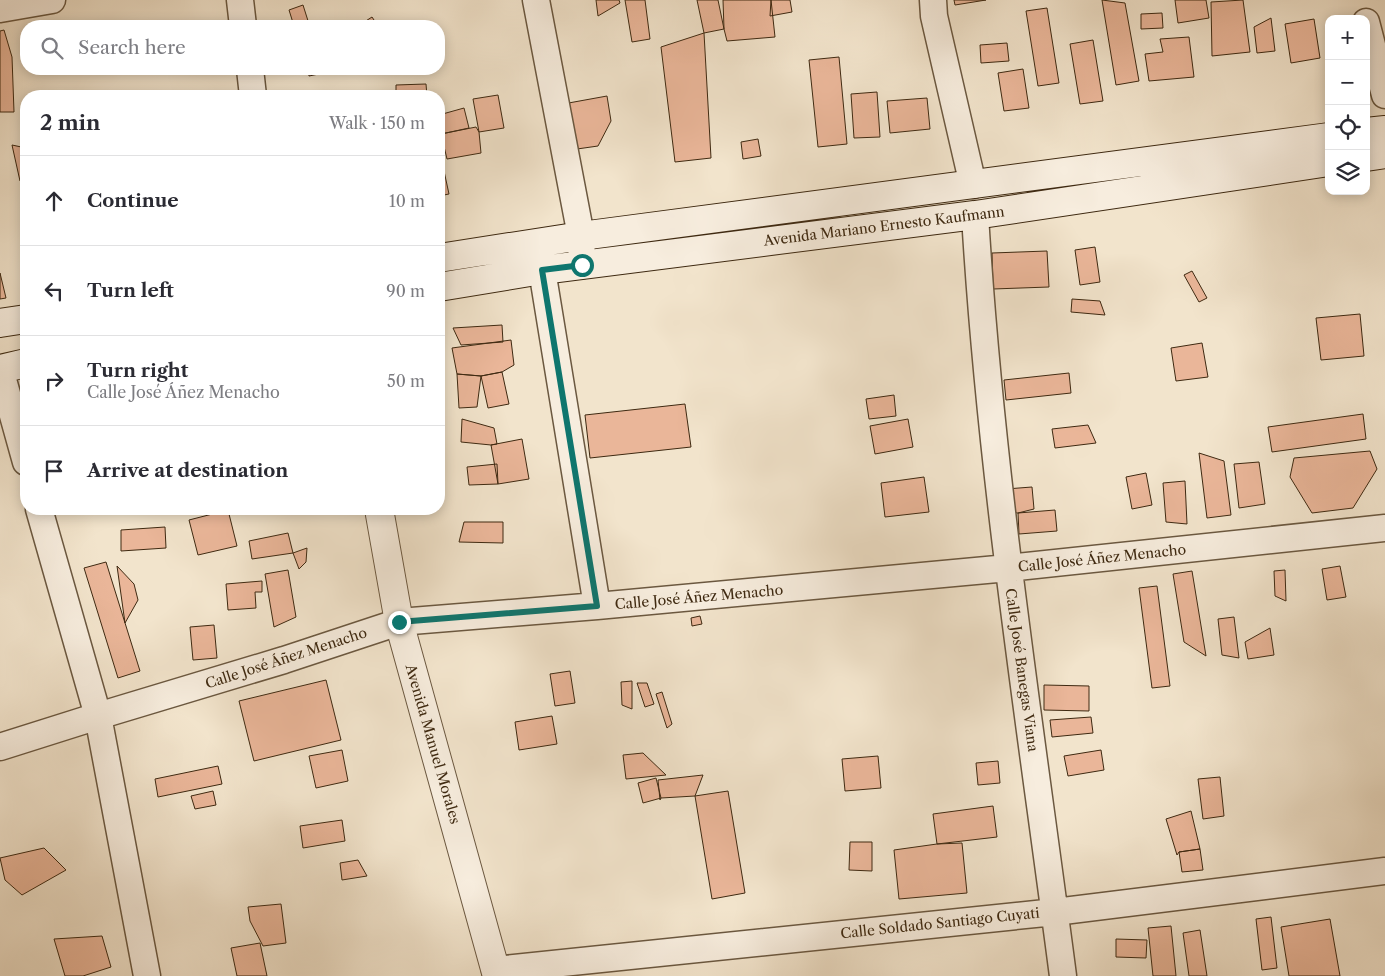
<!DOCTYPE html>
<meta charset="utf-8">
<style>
:root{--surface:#fff;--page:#f7f7f7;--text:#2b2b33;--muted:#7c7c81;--line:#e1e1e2}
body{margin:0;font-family:"Libre Caslon Text",serif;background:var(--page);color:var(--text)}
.controls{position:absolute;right:15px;top:15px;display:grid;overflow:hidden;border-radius:10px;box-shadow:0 2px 12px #0003}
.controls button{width:45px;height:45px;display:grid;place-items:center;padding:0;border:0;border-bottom:1px solid var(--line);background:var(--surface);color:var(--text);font:25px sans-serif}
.stop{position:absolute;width:15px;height:15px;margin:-11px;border:4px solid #0f766e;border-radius:50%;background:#fff}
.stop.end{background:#0f766e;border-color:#fff;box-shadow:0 1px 5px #0008}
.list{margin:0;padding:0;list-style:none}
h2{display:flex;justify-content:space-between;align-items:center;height:65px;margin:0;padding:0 20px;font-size:21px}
h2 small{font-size:16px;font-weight:400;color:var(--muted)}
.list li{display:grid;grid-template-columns:32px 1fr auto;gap:15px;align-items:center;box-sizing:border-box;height:90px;padding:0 20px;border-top:1px solid var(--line)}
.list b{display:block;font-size:19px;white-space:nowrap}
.list p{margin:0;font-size:16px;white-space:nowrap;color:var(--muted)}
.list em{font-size:16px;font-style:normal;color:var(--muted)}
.icon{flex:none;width:28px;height:28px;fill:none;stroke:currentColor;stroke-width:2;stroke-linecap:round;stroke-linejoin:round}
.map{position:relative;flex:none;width:1385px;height:976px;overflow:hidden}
.search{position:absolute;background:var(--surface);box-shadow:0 2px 12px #0003;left:20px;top:20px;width:425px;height:55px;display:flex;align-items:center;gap:12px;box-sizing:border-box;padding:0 18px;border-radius:20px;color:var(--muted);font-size:19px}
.panel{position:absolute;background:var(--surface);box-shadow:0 2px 12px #0003;left:20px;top:90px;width:425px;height:425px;border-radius:20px}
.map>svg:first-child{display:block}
.building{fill:#eab699;stroke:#3e2911}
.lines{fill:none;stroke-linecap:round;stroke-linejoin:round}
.minor-casing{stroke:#6b5840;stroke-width:29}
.tertiary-casing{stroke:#6b5840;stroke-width:30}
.secondary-casing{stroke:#3e2911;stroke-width:30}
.minor{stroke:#f7edde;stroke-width:26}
.tertiary{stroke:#f7edde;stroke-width:28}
.secondary{stroke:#f7edde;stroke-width:28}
.route{stroke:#0f766e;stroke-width:6}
.labels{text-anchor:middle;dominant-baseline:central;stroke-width:4;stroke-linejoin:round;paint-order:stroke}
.street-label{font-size:14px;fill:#3e2911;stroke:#f7edde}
</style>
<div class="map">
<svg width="1385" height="976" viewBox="0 0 1385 976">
<rect width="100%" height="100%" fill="#f2e4cc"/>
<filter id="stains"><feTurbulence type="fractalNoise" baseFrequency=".004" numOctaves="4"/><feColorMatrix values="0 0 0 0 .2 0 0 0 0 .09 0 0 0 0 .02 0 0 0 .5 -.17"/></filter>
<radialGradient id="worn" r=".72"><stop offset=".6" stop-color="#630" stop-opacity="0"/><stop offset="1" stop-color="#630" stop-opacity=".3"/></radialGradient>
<!-- building -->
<path class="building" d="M 596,0 L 619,0 L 620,3 L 598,16 Z
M 625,0 L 645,0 L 650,39 L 632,42 Z
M 697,0 L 718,0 L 724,29 L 704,33 Z
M 723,0 L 771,0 L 775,37 L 727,41 L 724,29 Z
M 771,0 L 790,0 L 792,12 L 770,16 Z
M 954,0 L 986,0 L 955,5 Z
M 1102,0 L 1125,3 L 1139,81 L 1116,85 Z
M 1175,0 L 1206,0 L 1209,18 L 1178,23 Z
M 1243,0 L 1250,52 L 1212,56 L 1211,2 Z
M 303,5 L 309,24 L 294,26 L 289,10 Z
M 1047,8 L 1059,83 L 1038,86 L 1026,11 Z
M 1162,13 L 1163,28 L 1141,29 L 1141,14 Z
M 372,17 L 378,26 L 358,26 Z
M 1271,18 L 1275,51 L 1257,53 L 1254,27 Z
M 1314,19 L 1320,58 L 1291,63 L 1285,24 Z
M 4,30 L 12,57 L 14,112 L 0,112 L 0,31 Z
M 704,33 L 711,158 L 675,162 L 661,47 Z
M 1189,37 L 1194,77 L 1149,81 L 1145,54 L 1163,52 L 1160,39 Z
M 1093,40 L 1103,101 L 1080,104 L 1070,44 Z
M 1007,43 L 1009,61 L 981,63 L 980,45 Z
M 839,57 L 847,144 L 818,147 L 809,60 Z
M 308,69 L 343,69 L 309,76 Z
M 1023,69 L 1029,108 L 1004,111 L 998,73 Z
M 426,84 L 427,96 L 396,96 L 396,85 Z
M 877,92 L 880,137 L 854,138 L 851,94 Z
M 498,95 L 504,128 L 479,132 L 473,99 Z
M 607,96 L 611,121 L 598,146 L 570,150 L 563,104 Z
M 927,98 L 930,129 L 890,133 L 887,101 Z
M 464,108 L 469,128 L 441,134 L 439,115 Z
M 476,127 L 479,132 L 481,153 L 447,159 L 441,134 Z
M 758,139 L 761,156 L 743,159 L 741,142 Z
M 12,145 L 26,148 L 26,180 L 20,181 Z
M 439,148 L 449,194 L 439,196 Z
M 1095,247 L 1100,282 L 1080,285 L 1075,250 Z
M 1047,251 L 1049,287 L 993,289 L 992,253 Z
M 1192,271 L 1207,298 L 1199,302 L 1184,275 Z
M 0,273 L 6,298 L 0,299 Z
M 1072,299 L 1100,301 L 1105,315 L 1071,312 Z
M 1360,314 L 1364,356 L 1321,360 L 1316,318 Z
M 502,325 L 503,342 L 461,345 L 453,328 Z
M 511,340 L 514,365 L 502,372 L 481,376 L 457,374 L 452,348 Z
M 1202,343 L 1208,377 L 1176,381 L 1171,348 Z
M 502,372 L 509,404 L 488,408 L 481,376 Z
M 1069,373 L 1071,393 L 1006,400 L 1004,380 Z
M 457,374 L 481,376 L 477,407 L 459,408 Z
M 894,395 L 896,416 L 869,419 L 866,399 Z
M 685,404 L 691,447 L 590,458 L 585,415 Z
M 1363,414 L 1366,439 L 1272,452 L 1268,427 Z
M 462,419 L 494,428 L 497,444 L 491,445 L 461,442 Z
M 908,419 L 913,447 L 875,454 L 870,426 Z
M 1088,425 L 1096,443 L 1055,448 L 1052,429 Z
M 522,439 L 529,479 L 498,484 L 491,445 Z
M 1370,451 L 1377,469 L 1353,508 L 1312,513 L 1290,477 L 1294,458 Z
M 1199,453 L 1224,461 L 1231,515 L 1207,518 Z
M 1259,462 L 1265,504 L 1239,508 L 1234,464 Z
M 497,464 L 498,484 L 469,485 L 467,467 Z
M 1146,473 L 1152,505 L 1132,509 L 1126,477 Z
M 924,477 L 929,512 L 885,517 L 881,483 Z
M 1185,481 L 1187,524 L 1166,522 L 1163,483 Z
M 1032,487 L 1034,509 L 1018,513 L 1008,512 L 1006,489 Z
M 228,510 L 237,546 L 198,555 L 189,520 Z
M 1055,510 L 1057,531 L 1019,534 L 1018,513 Z
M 464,522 L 503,522 L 503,543 L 459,542 Z
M 165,527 L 166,548 L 121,551 L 121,530 Z
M 288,533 L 293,553 L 252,559 L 249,541 Z
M 307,548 L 306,562 L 299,569 L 293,553 Z
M 106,562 L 140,671 L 118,678 L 84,568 Z
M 117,566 L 134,584 L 138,600 L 125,623 Z
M 1340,566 L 1346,597 L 1327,600 L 1322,569 Z
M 288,570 L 296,617 L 274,627 L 265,574 Z
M 1285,570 L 1286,601 L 1275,596 L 1274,571 Z
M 1192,571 L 1206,656 L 1184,642 L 1173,574 Z
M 262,581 L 262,592 L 255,592 L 256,608 L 228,610 L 226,584 Z
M 1157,586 L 1170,686 L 1152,688 L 1139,588 Z
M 700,616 L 702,624 L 692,626 L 691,618 Z
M 1234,617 L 1239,658 L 1222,655 L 1218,619 Z
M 214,625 L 217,658 L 193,660 L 190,627 Z
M 1270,628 L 1274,655 L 1248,659 L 1245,642 Z
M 570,671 L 575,703 L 555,706 L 550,674 Z
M 326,680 L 341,740 L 254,761 L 239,701 Z
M 632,681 L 632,709 L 622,705 L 621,682 Z
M 637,683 L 647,683 L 654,704 L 645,707 Z
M 1044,685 L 1089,686 L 1089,711 L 1044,710 Z
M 662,692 L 672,724 L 667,728 L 656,694 Z
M 552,716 L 557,744 L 519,750 L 515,722 Z
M 1091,717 L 1093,733 L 1052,737 L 1050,720 Z
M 342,750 L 348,781 L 316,788 L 309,756 Z
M 1101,750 L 1104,770 L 1068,776 L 1064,756 Z
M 643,753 L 666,775 L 626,779 L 623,755 Z
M 878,756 L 881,788 L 845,791 L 842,759 Z
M 998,761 L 1000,783 L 978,785 L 976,763 Z
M 218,766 L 222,784 L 158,797 L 155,779 Z
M 703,775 L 695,796 L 661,798 L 660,800 L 658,780 Z
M 1220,777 L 1224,816 L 1203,819 L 1198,779 Z
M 656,778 L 661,798 L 643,803 L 638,783 Z
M 213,791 L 216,805 L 195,809 L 191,796 Z
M 728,791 L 745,893 L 712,899 L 695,796 Z
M 993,806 L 997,837 L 937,844 L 933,814 Z
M 1191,811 L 1200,849 L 1179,852 L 1177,855 L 1166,819 Z
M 342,820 L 345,841 L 303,848 L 300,826 Z
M 850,842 L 872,842 L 872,871 L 849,870 Z
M 962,843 L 967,893 L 899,899 L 894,850 L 937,844 Z
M 44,848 L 66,870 L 22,895 L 5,880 L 0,858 Z
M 1200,849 L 1203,870 L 1182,872 L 1179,852 Z
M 358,860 L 367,876 L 342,880 L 340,863 Z
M 281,904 L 286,943 L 263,946 L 250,921 L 248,907 Z
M 1271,917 L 1277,968 L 1262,970 L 1256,919 Z
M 1330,919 L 1340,976 L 1289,976 L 1281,927 Z
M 1171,926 L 1176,976 L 1153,976 L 1148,928 Z
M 1200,930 L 1207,976 L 1189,976 L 1183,933 Z
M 102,936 L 111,967 L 83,976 L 65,976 L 54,939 Z
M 1116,939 L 1147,940 L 1146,958 L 1116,957 Z
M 260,943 L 267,976 L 237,976 L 231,948 Z"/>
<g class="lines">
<!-- minor casing -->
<g class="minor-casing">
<path id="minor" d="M 240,0 L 243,26
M 536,0 L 581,236 L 582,265
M 933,0 L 934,16 L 973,185
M 0,9 L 52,0
M 1366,22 L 1385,95
M 250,69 L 253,96
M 975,215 C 990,470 1030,723 1063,976
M 542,270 L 597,606
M 0,369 L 26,462
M 39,509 L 98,716 L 147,976
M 0,747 L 98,716 L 284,660 L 399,622 L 597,606 L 1008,568 L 1385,528
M 495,970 L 1055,912 L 1385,871"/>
</g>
<!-- tertiary casing -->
<g class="tertiary-casing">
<path id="tertiary" d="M 379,509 L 399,622 L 497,976"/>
</g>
<!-- secondary casing -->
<g class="secondary-casing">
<path id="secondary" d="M 1366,132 L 1385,130
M 1366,157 L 1385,154
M 439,258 L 581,236 L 1329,137
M 439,287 L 542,270 L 975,215 L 1329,162
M 0,323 L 26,319
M 0,369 L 26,363"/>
</g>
<!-- minor -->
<use href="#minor" class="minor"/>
<!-- tertiary -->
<use href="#tertiary" class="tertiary"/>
<!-- secondary -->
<use href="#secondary" class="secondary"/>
</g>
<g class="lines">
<!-- route -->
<path class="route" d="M 399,622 L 597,606 L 542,270 L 582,265"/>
</g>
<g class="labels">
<!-- street labels -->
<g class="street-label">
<text transform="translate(884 226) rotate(-7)">Avenida Mariano Ernesto Kaufmann</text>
<text transform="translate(1102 558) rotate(-6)">Calle José Áñez Menacho</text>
<text transform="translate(699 597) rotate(-5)">Calle José Áñez Menacho</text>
<text transform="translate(286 658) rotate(-18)">Calle José Áñez Menacho</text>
<text transform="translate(1022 670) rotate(82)">Calle José Banegas Viana</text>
<text transform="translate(433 744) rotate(74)">Avenida Manuel Morales</text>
<text transform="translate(940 923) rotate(-6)">Calle Soldado Santiago Cuyati</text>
</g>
</g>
<rect width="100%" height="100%" filter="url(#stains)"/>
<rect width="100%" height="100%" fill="url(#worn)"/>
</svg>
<div class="controls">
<button>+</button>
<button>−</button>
<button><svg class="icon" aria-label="locate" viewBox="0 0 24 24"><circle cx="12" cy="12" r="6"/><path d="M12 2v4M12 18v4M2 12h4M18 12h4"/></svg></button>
<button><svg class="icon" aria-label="layers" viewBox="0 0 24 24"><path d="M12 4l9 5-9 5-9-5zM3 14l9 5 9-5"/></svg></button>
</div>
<div class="stop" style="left:582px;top:265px"></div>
<div class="stop end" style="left:399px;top:622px"></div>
<div class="search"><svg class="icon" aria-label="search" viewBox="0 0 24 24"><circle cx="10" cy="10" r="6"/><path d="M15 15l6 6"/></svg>Search here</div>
<section class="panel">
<h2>2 min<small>Walk · 150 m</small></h2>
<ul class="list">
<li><svg class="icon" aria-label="ahead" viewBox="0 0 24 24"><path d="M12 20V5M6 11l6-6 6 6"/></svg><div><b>Continue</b></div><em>10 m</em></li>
<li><svg class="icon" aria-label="left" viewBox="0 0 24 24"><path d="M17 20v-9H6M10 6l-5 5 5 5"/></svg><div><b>Turn left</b></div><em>90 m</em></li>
<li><svg class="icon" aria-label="right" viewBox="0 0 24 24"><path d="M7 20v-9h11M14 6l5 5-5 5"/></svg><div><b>Turn right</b><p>Calle José Áñez Menacho</p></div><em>50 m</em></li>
<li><svg class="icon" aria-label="arrive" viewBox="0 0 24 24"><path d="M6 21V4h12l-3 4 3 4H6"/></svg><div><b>Arrive at destination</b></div></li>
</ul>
</section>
</div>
